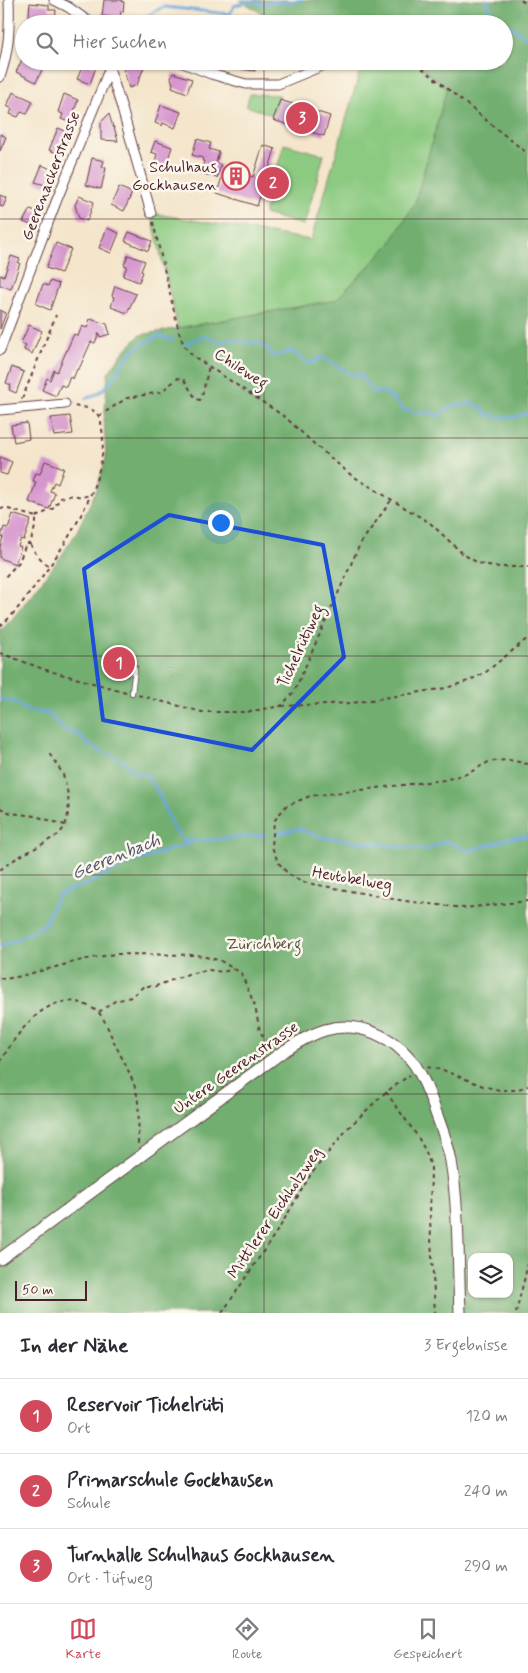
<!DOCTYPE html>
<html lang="de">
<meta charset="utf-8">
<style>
:root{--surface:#fff;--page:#f2f2f3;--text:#2b2b33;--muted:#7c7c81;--line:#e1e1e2;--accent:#d1495b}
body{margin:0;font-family:Mynerve,sans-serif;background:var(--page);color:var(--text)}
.controls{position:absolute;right:15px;bottom:15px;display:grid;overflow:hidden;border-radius:10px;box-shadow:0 1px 4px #0004}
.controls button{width:45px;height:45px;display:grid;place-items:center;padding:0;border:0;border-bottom:1px solid var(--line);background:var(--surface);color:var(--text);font:25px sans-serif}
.scale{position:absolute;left:15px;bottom:12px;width:72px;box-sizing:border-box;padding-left:5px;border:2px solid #4a1f2b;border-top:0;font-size:14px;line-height:18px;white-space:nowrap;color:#4a1f2b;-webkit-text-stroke:4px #fbf7ec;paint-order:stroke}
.you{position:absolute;left:220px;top:522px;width:18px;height:18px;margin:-12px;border:4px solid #fff;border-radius:50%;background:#1a73e8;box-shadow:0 0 0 8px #1a73e833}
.badge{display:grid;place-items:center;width:32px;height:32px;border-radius:50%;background:var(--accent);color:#fff;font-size:16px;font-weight:700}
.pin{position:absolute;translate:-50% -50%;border:2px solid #fff;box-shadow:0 1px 5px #0006}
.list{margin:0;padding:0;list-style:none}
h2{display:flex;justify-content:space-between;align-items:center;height:65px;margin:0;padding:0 20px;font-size:21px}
h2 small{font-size:16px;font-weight:400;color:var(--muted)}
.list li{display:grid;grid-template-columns:32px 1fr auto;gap:15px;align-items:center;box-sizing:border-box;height:75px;padding:0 20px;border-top:1px solid var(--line)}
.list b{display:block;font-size:19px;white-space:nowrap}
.list p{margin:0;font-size:16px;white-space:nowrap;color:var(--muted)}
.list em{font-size:16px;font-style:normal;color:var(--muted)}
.icon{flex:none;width:28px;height:28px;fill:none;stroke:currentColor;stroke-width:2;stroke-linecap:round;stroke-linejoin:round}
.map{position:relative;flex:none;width:528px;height:1313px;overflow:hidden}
.search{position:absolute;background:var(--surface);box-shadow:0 1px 4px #0004;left:15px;right:15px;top:15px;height:55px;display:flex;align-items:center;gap:12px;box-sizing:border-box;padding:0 18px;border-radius:28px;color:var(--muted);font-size:19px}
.sheet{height:290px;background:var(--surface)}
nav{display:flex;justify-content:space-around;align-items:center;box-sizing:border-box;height:70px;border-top:1px solid var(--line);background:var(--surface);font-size:14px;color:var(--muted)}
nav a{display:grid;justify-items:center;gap:2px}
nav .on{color:var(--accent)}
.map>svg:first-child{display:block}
.green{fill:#8cca81;stroke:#6b7456}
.forest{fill:#71ae6f;stroke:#5e664d;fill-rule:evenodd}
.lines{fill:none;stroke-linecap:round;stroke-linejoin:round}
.stream{stroke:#66a3d8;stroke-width:3}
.building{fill:#d595cd}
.lane-casing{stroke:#643d43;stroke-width:6}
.street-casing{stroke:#643d43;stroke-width:11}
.secondary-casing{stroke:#643d43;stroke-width:13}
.path{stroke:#643d43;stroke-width:2;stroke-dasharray:4 4;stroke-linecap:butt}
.lane{stroke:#fff;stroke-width:4.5}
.street{stroke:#fff;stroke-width:9}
.secondary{stroke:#fff;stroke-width:11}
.marked{fill:none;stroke:#1d4ed8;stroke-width:4;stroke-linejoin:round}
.grid{fill:none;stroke:#4a1f2b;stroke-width:1;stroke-opacity:0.55}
.labels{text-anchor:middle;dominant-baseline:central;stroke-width:5;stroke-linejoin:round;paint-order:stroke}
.poi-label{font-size:16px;fill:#4a1f2b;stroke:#fbf7ec;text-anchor:end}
.street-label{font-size:16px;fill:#4a1f2b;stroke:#fbf7ec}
.park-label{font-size:16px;fill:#5e5245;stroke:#fbf7ec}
.water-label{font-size:18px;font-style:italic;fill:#555470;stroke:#fbf7ec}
</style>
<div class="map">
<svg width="528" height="1313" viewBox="0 0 528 1313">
<rect width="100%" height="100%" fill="#fbf7ec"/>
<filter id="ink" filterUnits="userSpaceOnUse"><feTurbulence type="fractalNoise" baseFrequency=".02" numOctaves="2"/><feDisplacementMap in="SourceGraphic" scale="10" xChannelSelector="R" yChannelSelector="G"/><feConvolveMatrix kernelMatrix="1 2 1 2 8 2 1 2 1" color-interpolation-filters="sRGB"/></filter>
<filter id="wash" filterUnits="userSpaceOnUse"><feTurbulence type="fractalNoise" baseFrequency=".0096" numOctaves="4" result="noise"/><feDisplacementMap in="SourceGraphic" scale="20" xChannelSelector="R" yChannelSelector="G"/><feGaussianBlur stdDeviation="1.12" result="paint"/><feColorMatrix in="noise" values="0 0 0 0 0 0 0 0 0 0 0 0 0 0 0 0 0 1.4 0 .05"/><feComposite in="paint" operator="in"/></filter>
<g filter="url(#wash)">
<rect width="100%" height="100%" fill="#f4e5cb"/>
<!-- green -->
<path class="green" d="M 363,61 L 408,61 L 418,65 L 447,88 L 415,203 L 390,244 L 336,300 L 178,328 L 151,213 L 311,240 Z
M 250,94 L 280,95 L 273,115 L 246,106 Z
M 284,144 L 324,155 L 304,225 L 264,214 Z"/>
<!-- forest -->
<path class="forest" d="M 240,0 L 528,0 L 528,1313 L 0,1313 L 0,631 L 13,618 L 59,559 L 75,535 L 97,489 L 106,458 L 104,420 L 108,373 L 124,351 L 140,335 L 336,300 L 390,244 L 415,203 L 447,88 L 418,65 L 408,61 L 504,61 L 504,24 L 279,24 ZM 472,1257 L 509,1257 L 509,1294 L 472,1294 Z"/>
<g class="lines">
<!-- stream -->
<path class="stream" d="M 70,0 L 99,21 L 109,24
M 486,0 L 488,1 L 490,10 L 501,24
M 138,21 C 148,18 154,10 164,7 L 230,14 L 234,6 L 249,1 L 266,4 L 275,1 L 283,3 L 302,0
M 504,26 L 510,26 L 528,38
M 186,344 C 200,337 206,333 220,343 L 230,339 L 253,343 L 257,342 L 268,349 L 273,356 L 293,351 L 301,359 L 304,360 L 306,363 L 313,363 L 321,357 C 333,362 343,370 354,376 L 360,374 L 368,387 L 374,393 L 383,391 L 399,404 L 402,411 L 410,410 L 416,413 L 431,412 L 436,416 L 458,404 L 466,406 L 471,402 L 483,409 L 487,415 L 495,415 L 499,419 L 503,417 L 515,417 L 528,413
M 86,398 C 114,392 117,362 138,347 C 144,343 152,340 158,336 L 173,340
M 0,698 L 4,701 L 14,701 L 26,710 L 49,714 L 63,729 L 78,734 L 90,746 L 124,761 L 135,773 L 147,775 L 158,792 L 173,828 L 185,841 L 193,841
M 277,833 L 299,829 L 321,837 L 426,850 L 446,841 L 468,851 L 511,838 L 528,836
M 0,946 L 16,940 L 44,925 L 58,895 L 87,884 L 133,862 L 196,841 L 266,835"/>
</g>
<g id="blocks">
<!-- building -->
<path class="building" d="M 104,0 L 122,0 L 122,2 L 124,2 L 123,12 L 121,11 L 120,18 L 111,19 L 111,17 L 102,16 Z
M 30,3 L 49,5 L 49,10 L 56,10 L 55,22 L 47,21 L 46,24 L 28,24 Z
M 24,56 L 24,61 L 35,61 L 44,66 L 36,82 L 16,72 Z
M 121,61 L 146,62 L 137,85 L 129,88 Z
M 238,61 L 256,61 L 255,71 L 238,69 Z
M 268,61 L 305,61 L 305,62 L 281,68 L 281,66 L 270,68 Z
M 84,63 L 96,67 L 90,84 L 77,79 Z
M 173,73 L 192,79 L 187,93 L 172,87 L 173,84 L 171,78 Z
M 13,92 L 33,101 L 27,114 L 21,112 L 18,117 L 10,114 L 12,109 L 7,106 Z
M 64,94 L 78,100 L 74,111 L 78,113 L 74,124 L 61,119 L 63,114 L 58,112 Z
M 280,100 L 330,116 L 324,136 L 273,120 Z
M 161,105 L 181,112 L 175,128 L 163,123 L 162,126 L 155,123 Z
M 109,114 L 113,127 L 114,127 L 118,141 L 101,140 L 101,122 Z
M 58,128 L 70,133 L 62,155 L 49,150 Z
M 0,134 L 6,137 L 0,151 Z
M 197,139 L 211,143 L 209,149 L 219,152 L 216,163 L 221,165 L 217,178 L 201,173 L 204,161 L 202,161 L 203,158 L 192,155 Z
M 155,141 L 172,147 L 165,168 L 154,165 L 157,154 L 151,152 Z
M 263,145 L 275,149 L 267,175 L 263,174 L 261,180 L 265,181 L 257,206 L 217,193 L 225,168 L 253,177 Z
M 92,158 L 104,161 L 102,167 L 106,168 L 101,189 L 86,185 Z
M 42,165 L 55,171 L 49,186 L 35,182 Z
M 119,187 L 132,193 L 124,211 L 111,205 Z
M 0,195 L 7,198 L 3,207 L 0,206 Z
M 79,196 L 94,202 L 87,221 L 79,218 L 75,205 Z
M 30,209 L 42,213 L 38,227 L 23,222 Z
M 107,228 L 119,233 L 111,253 L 99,248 Z
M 129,232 L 152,241 L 148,251 L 125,241 Z
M 56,243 L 71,249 L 61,273 L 46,268 Z
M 128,255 L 145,261 L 141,271 L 143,272 L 139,282 L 123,276 L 127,266 L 124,265 Z
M 11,256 L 20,259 L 18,263 L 20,263 L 11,289 L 0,285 L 0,275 L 4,276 Z
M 50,281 L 59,284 L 50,310 L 36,304 L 43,284 L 48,286 Z
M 115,286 L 136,294 L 127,313 L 111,307 L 114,297 L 112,296 Z
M 0,310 L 6,313 L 0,329 Z
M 90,319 L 107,324 L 110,334 L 100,337 L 99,333 L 95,343 L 91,342 L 79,369 L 77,369 L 73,379 L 70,377 L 66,387 L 61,385 L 56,396 L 42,390 L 47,378 L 50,380 L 54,370 L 57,372 L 74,334 L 78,336 L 82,326 L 87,328 Z
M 29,325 L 42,331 L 32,354 L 24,350 L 26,345 L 21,343 Z
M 12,367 L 24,372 L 16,393 L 9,390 L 11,385 L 6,383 Z
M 70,416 L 73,434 L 54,436 L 51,418 Z
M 27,423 L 29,439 L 14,442 L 11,425 Z
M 0,457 L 12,462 L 7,475 L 0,473 Z
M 45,461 L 64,468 L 58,484 L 54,482 L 50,491 L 55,493 L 49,509 L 29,502 L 36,482 L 33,481 L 36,473 L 40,474 Z
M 13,514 L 31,520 L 24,540 L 21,539 L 18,546 L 21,547 L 15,564 L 0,558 L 0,547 L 3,537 L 1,537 L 4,527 L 8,528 Z
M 111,649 L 135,661 L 127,677 L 103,665 Z"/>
</g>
</g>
<g filter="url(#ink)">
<use href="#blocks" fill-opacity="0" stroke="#643d43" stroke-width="1"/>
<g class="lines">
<!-- lane casing -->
<g class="lane-casing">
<path id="lane" d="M 132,693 L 135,668"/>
</g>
<!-- street casing -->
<g class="street-casing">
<path id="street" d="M 54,0 L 68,7 L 92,24
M 107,61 L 121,105 L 151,213
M 178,61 L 211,74 L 246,84 L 278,84 L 322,66
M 0,77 C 9,51 10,27 9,0
M 0,350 L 56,202 L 109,70
M 0,410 L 65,404"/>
</g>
<!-- secondary casing -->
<g class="secondary-casing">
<path id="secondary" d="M 0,1259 L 281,1053 C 295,1044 309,1035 325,1030 C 359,1020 395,1037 415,1065 C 424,1079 430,1095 435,1110 C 441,1127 448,1143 451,1161 C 459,1209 458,1264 460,1313"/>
</g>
<!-- path -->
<path class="path" d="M 521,0 L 528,5
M 408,61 L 418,65 L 528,154
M 329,63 L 334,61
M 153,222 L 178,328 C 181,340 184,347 193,356 L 285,417 L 312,442 L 351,475 L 430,523 L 463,554 L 478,563 L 499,567 L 528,567
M 22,399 L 56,315
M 99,416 L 127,398 L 161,392 L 178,378 L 184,380 L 196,399 L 200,400 L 202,396 L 209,366
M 0,508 L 8,509 L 36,517 L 36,524 L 30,544 L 26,544 L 19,562 L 3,579
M 36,517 L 54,508 L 60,498 L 73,495 L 82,497 L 90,495
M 30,544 L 36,554 L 49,567
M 0,626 C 14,615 24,600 35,586 C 65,546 110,480 102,429 C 101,421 100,414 92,410 C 87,407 79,407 73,406
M 0,653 L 46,670 L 126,692
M 138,695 L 202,712 L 246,712 L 281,706 L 294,692 L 360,544 L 392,499
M 282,706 L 352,703 L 446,688 L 468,681 L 486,672 L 528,638
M 528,764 L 509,760 L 490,761 L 469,773 L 444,780 L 310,796 L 286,806 L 274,821 L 272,847 L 278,862 L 288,874 L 302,882 L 405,901 L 464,908 L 528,901
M 0,808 L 11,813 L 35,816 L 65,825
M 0,870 C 14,858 31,851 46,842 C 50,839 56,837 59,834 C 73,820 69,791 63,775 C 59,767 53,759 48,752
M 0,978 L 4,979 L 17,977 L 82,960 L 114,954 L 197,955 L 219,960 L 241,973 L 255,1006 L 260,1032 L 268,1042 L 273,1047
M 99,1012 L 115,1001 L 131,997 L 144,986 L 156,986 L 188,974 L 209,970 L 223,972 L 233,969
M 0,1062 C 15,1036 45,992 81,1003 C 86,1005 93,1008 98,1012 C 105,1018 111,1037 116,1046 C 123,1060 134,1080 137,1095 C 140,1110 138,1130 138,1145
M 427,1067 L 443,1070 L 483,1086 L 499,1090 L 515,1090 L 528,1086
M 386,1092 L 418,1137 L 426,1152 L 431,1167 L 430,1219 L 435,1313
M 222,1313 L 281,1225 L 311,1174 L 348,1128 L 386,1092 L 410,1075
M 516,1313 L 528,1264"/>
<!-- lane -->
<use href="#lane" class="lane"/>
<!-- street -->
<use href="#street" class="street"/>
<!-- secondary -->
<use href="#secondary" class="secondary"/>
</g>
</g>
<!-- marked area -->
<path class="marked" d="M 169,515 L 323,545 L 344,657 L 252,750 L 103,720 L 84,569 Z"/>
<!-- grid -->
<path class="grid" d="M 264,0 L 264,24M 264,61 L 264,1313M 0,219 L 528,219M 0,438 L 528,438M 0,656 L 528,656M 0,875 L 528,875M 0,1094 L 528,1094"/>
<!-- icons -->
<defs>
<g id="building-ring" transform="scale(1.4375)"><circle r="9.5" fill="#fbf7ec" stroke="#d1495b" stroke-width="1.5"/><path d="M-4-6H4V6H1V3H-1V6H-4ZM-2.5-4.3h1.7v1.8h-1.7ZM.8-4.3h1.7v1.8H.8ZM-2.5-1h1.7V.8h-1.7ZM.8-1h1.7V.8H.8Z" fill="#d1495b"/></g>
</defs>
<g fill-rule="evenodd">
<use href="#building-ring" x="236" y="176"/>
</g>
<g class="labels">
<!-- poi labels -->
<g class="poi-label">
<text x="217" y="167">Schulhaus<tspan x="217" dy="18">Gockhausen</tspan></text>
</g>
<!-- street labels -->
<g class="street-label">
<text transform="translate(51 176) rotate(-69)">Geerenackerstrasse</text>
<text transform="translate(241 369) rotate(33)">Chileweg</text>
<text transform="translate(301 646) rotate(-65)">Tichelrütiweg</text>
<text transform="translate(352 879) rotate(10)">Heutobelweg</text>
<text transform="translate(236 1068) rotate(-35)">Untere Geerenstrasse</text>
<text transform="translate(275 1213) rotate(-56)">Mittlerer Eichholzweg</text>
</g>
<!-- park labels -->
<g class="park-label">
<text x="264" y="944">Zürichberg</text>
</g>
<!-- water labels -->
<g class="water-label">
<text transform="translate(116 857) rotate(-22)">Geerenbach</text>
</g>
</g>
</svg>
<div class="controls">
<button><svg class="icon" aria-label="layers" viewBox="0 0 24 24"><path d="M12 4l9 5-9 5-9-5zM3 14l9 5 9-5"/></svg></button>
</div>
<div class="scale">50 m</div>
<div class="you"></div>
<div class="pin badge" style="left:119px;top:663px">1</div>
<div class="pin badge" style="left:273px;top:183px">2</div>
<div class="pin badge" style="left:302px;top:118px">3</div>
<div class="search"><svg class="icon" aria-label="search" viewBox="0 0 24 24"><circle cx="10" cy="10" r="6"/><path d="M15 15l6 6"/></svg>Hier suchen</div>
</div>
<section class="sheet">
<h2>In der Nähe<small>3 Ergebnisse</small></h2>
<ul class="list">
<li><span class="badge">1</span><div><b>Reservoir Tichelrüti</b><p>Ort</p></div><em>120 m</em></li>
<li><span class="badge">2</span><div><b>Primarschule Gockhausen</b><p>Schule</p></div><em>240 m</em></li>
<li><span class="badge">3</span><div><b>Turnhalle Schulhaus Gockhausen</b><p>Ort · Tüfweg</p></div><em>290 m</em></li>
</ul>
</section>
<nav>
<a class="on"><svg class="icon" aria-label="map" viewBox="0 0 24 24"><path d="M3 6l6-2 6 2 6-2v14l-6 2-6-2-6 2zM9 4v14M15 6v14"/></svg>Karte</a>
<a><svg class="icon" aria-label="directions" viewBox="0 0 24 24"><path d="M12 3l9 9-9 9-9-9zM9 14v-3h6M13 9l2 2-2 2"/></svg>Route</a>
<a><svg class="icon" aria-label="saved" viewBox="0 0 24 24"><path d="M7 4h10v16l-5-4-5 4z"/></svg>Gespeichert</a>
</nav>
